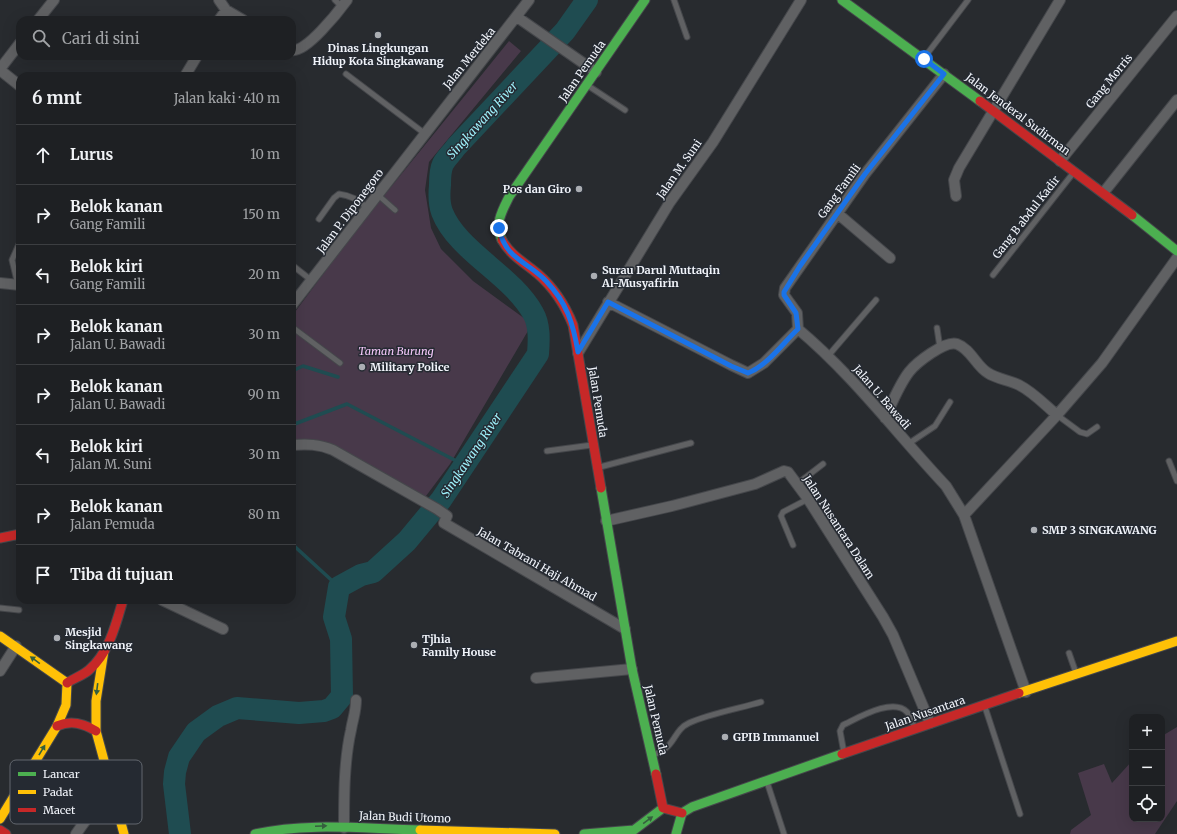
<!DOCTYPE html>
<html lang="id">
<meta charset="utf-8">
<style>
:root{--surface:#1e2023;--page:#26282b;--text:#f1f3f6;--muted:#a1a3a6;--line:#3c3e41}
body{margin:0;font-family:Merriweather,serif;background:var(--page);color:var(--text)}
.controls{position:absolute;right:12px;bottom:12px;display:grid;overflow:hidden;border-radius:8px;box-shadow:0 4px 16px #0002}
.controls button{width:36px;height:36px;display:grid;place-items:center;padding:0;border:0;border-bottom:1px solid var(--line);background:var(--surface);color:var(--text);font:20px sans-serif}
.stop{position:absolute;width:12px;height:12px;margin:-9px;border:3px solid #1a73e8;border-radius:50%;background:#fff}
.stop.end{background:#1a73e8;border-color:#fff;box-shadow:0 1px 4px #0008}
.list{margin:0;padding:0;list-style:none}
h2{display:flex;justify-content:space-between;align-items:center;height:52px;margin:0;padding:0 16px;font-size:17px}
h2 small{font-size:13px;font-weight:400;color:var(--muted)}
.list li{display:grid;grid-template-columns:26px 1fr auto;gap:12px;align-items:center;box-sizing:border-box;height:60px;padding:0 16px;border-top:1px solid var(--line)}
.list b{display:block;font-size:15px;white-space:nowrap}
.list p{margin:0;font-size:13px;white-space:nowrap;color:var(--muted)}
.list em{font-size:13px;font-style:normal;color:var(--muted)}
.icon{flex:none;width:22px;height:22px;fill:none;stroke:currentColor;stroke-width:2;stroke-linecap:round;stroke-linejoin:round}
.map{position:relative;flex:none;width:1177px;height:834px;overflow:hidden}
.search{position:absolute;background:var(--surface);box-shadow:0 4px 16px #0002;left:16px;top:16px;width:280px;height:44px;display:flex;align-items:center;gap:10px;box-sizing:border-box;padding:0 14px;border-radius:12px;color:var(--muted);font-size:15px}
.panel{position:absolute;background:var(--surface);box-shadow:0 4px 16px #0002;left:16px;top:72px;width:280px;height:532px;border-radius:12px}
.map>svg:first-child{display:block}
.green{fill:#48394a}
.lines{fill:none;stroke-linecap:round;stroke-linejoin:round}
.stream{stroke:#1f4c51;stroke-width:3.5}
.river{stroke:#1f4c51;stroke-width:22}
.lane-casing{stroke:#45474b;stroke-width:7}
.street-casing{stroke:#45474b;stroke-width:12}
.fast-casing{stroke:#45474b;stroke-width:11}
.slow-casing{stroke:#45474b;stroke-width:11}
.jam-casing{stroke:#45474b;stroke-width:11}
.lane{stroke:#606163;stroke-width:5}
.street{stroke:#606163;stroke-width:10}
.fast{stroke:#4caf50;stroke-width:9}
.slow{stroke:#ffc107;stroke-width:9}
.jam{stroke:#c62828;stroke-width:9}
.oneway{fill:#355f3e}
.route{stroke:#1a73e8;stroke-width:5}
.poi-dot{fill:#abaeb3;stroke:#252a32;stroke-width:1.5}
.labels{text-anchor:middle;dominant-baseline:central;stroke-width:3;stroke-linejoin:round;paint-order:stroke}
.poi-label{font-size:11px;font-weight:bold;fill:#f1f4fa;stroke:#252a32;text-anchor:start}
.street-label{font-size:11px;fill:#f1f4fa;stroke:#252a32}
.park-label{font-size:11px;font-style:italic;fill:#f6c9fb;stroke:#252a32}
.water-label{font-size:12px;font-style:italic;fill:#9ef2fc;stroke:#252a32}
.key{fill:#252a32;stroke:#62676e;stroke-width:1}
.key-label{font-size:11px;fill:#f1f4fa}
</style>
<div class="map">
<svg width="1177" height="834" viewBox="0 0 1177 834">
<rect width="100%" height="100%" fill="#282b2f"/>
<!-- green -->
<path class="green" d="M 509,41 L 521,51 L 429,162 L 425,190 L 431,228 L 441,249 L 473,281 L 532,324 L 450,464 L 420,504 L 323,449 L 292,450 L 292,316 L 353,234 Z
M 1177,727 L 1177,801 L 1155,834 L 1070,834 L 1071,830 L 1091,815 L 1078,773 L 1104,764 L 1112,783 L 1132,761 L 1132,819 L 1162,819 L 1162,736 Z"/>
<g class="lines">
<!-- stream -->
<path class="stream" d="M 292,371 L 303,366 L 338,377
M 292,425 L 347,404 L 464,465
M 292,544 L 339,587"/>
<!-- river -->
<path class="river" d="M 180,834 L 174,784 L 175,772 L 179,757 L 196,732 L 218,716 L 237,708 L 299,713 L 324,711 L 332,708 L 342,696 L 341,639 L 334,617 L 339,587 L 361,575 L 373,572 L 407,541 L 441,500 L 538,354 C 539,341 540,325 533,313 C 511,274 457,251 442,212 C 439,204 439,195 440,185 C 440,179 440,170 443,164 C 446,158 452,153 456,147 L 565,31 L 587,0"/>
<!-- lane casing -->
<g class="lane-casing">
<path id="lane" d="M 335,0 L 342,7
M 674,0 L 687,37
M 924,58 L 968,0
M 346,74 L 424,133
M 587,85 L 625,110
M 378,195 L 395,210
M 319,219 L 334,198 L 339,194 C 348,195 361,200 366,208
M 292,265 L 311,280
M 993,275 L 1074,172
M 18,285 L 12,260 L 20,242
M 292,327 L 340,363
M 937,328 L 940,348
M 828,356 L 876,300
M 1057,415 L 1080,432 L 1087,434 L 1097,427
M 908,444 L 935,426 L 950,402
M 547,451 L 592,445
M 1169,461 L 1177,481
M 600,467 L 691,443
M 797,484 L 823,464
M 793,545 L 781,516 L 783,512 L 808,499
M 0,608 L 19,610
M 1069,653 L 1076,673
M 985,707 L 1020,814
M 844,753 L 840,731 L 843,725 C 858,718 893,697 907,712 C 910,715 912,722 914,726
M 653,755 C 677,747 672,731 689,723 C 708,714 741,708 761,702
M 767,782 L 784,834"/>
</g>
<!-- street casing -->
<g class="street-casing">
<path id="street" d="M 219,0 L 226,10 L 243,20
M 517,17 L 596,72
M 38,20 L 54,0
M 219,20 L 226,10
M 292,50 C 305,54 339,11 347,0
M 0,69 L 20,43
M 0,70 L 20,86
M 185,76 L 197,56
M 1060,161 L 1177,16
M 1104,192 L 1177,100
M 956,196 L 954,180 L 959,168 L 1060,0
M 837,213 L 890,258
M 0,283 L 20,285
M 608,302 L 731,365 L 748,373 L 764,363 L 798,329
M 292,305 L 529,0
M 798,329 C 853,375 897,434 946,486 L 964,515 L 1026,692
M 798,329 L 797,313 L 784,295 L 785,288 L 865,174 L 944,74
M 578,353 L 670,202 L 713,142 L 801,0
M 885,418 C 892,403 899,385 909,372 C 916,363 945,340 957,344 C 971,349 976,366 988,373 C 997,379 1009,380 1019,385 C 1033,392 1045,405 1057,415
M 292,445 C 307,444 319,444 333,450 L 437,509 L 447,516 L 444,523 L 625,629
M 964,515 L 1057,415 L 1102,363 L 1177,258
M 606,521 L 672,506 L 755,484 L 784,471 L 788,472 L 808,499 L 883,617 L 893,635 L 930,723
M 162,600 L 223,629
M 0,671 L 16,646
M 536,678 L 632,669
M 344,828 C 344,796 344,761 351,730 C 353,718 356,712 356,700
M 76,834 L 110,786"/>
</g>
<!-- fast casing -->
<g class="fast-casing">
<path id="fast" d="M 842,0 L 980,101
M 1132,215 L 1177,251
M 502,240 C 494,225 502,211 509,197 L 645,0
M 601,488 L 632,669 L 656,774
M 682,813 L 692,807 L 842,754
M 255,834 C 310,822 364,829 420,830
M 584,834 L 634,830 L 663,808
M 676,834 L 682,813"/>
</g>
<!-- slow casing -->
<g class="slow-casing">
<path id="slow" d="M 0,636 L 67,683
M 104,651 L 96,701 L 96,731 L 124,834
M 1019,693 L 1177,641
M 0,819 L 57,726 L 66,705 L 67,683
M 420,830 L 555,834"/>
</g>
<!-- jam casing -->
<g class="jam-casing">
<path id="jam" d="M 980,101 L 1132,215
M 502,240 C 510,255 525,263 538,274 C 554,288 565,305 573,325 L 601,488
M 0,538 L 20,534
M 67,683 C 74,678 82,676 89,670 C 109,653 116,624 123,600
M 57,726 C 71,720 83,723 96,731
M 842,754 L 1019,693
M 656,774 L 663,808 L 682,813
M 0,830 L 6,834"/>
</g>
<!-- lane -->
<use href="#lane" class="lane"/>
<!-- street -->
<use href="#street" class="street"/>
<!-- fast -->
<use href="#fast" class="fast"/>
<!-- slow -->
<use href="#slow" class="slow"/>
<!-- jam -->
<use href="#jam" class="jam"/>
</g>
<!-- one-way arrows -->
<defs><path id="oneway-solid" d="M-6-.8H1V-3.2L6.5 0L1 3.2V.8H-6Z"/></defs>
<g class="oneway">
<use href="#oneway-solid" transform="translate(35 660) rotate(-144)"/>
<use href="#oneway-solid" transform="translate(97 689) rotate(97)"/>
<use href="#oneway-solid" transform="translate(42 750) rotate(-59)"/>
<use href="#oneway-solid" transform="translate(648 820) rotate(-36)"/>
<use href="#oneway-solid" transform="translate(321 826) rotate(-2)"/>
</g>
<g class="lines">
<!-- route -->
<path class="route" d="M 499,228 C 505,259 527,261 546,281 C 567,303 573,323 578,352 L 608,302 L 731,366 L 748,373 C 768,365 783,343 798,329 L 796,313 L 784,295 L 784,292 L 800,266 L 865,174 L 944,74 L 924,59"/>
</g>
<!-- markers -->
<g class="poi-dot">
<circle cx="378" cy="35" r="4"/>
<circle cx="579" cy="189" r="4"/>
<circle cx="594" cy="276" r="4"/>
<circle cx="362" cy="367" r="4"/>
<circle cx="1034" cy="530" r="4"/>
<circle cx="57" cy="638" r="4"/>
<circle cx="414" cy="645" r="4"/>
<circle cx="725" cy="737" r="4"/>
</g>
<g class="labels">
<!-- poi labels -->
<g class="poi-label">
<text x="378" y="48" text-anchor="middle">Dinas Lingkungan<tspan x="378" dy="13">Hidup Kota Singkawang</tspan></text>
<text x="571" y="189" text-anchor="end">Pos dan Giro</text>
<text x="602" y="270">Surau Darul Muttaqin<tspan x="602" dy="13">Al-Musyafirin</tspan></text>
<text x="370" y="367">Military Police</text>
<text x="1042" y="530">SMP 3 SINGKAWANG</text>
<text x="65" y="632">Mesjid<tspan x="65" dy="13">Singkawang</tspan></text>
<text x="422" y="639">Tjhia<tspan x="422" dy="13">Family House</tspan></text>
<text x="733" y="737">GPIB Immanuel</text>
</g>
<!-- street labels -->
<g class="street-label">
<text transform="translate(469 58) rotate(-51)">Jalan Merdeka</text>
<text transform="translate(582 71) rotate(-55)">Jalan Pemuda</text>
<text transform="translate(1109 81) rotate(-51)">Gang Morris</text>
<text transform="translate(1018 114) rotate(37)">Jalan Jenderal Sudirman</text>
<text transform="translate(679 169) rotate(-55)">Jalan M. Suni</text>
<text transform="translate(839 191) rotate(-54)">Gang Famili</text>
<text transform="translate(350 211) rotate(-53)">Jalan P. Diponegoro</text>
<text transform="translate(1026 217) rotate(-52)">Gang B abdul Kadir</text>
<text transform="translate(882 397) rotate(49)">Jalan U. Bawadi</text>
<text transform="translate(598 402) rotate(81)">Jalan Pemuda</text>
<text transform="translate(839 527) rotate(57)">Jalan Nusantara Dalam</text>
<text transform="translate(537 564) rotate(30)">Jalan Tabrani Haji Ahmad</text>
<text transform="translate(925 713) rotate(-19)">Jalan Nusantara</text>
<text transform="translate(656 720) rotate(77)">Jalan Pemuda</text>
<text transform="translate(405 817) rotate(2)">Jalan Budi Utomo</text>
</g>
<!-- park labels -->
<g class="park-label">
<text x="396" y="351">Taman Burung</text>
</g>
<!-- water labels -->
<g class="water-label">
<text transform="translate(482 120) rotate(-48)">Singkawang River</text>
<text transform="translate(471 455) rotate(-56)">Singkawang River</text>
</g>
</g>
<!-- legend -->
<rect x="10" y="760" width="132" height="64" rx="6" class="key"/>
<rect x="18" y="772" width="18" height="4" fill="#4caf50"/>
<rect x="18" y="790" width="18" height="4" fill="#ffc107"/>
<rect x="18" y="808" width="18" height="4" fill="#c62828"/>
<g class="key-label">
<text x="43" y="778">Lancar</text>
<text x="43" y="796">Padat</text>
<text x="43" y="814">Macet</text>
</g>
</svg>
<div class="controls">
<button>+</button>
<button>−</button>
<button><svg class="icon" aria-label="locate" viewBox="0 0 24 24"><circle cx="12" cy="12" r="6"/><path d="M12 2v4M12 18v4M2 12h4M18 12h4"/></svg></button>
</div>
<div class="stop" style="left:924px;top:59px"></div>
<div class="stop end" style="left:499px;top:228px"></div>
<div class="search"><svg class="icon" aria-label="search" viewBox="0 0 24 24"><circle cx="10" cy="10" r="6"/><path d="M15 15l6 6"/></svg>Cari di sini</div>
<section class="panel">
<h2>6 mnt<small>Jalan kaki · 410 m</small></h2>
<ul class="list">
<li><svg class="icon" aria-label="ahead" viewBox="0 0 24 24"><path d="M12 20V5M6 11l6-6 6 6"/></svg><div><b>Lurus</b></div><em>10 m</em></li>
<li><svg class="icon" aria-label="right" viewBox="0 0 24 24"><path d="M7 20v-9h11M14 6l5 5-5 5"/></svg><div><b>Belok kanan</b><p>Gang Famili</p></div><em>150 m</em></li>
<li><svg class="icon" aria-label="left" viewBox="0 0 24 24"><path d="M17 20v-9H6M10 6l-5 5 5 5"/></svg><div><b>Belok kiri</b><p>Gang Famili</p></div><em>20 m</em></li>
<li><svg class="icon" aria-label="right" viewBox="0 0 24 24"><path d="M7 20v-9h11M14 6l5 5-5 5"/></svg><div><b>Belok kanan</b><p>Jalan U. Bawadi</p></div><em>30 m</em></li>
<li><svg class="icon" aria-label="right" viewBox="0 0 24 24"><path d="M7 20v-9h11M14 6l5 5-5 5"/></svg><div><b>Belok kanan</b><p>Jalan U. Bawadi</p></div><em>90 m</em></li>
<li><svg class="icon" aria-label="left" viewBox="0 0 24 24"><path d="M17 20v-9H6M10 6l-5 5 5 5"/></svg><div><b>Belok kiri</b><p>Jalan M. Suni</p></div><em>30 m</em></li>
<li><svg class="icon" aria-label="right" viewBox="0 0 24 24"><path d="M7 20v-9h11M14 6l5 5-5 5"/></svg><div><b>Belok kanan</b><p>Jalan Pemuda</p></div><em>80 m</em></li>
<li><svg class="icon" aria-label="arrive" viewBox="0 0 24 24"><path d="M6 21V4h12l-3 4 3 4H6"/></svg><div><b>Tiba di tujuan</b></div></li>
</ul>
</section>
</div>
